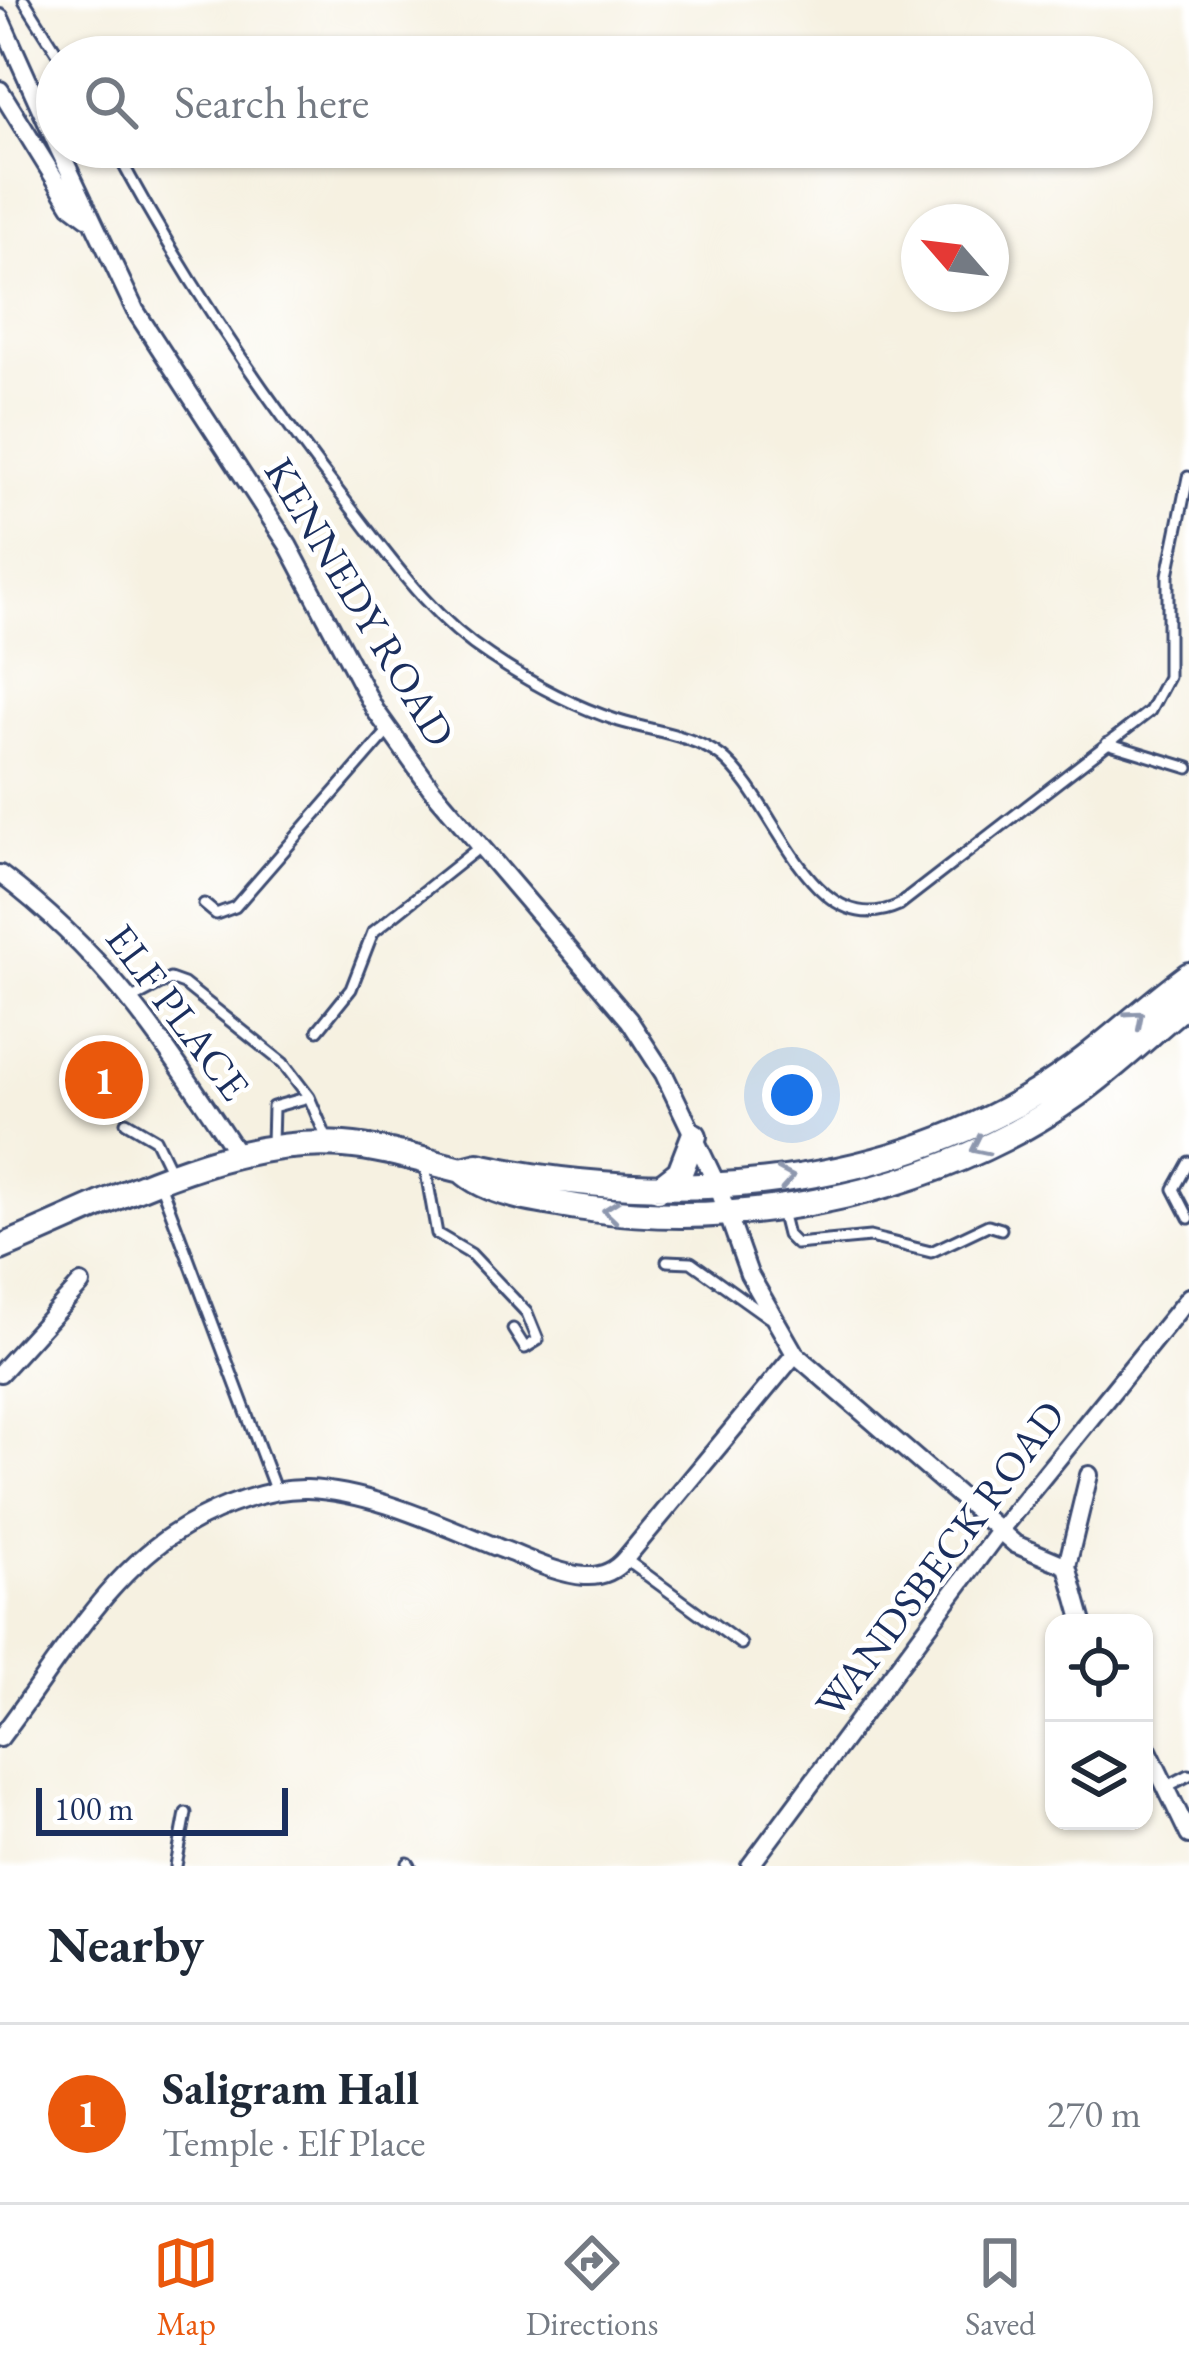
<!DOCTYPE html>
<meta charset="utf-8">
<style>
:root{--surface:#fff;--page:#f6f6f7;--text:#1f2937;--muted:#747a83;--line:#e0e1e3;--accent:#ea580c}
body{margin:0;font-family:"EB Garamond",serif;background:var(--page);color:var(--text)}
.controls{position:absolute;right:36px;bottom:36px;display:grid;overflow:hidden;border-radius:24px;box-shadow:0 3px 9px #0004}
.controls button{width:108px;height:108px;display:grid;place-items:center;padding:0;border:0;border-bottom:3px solid var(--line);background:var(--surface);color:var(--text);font:60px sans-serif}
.compass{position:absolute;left:901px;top:204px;width:108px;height:108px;border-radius:50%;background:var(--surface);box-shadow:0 3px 9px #0004;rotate:298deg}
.scale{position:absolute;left:36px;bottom:30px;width:252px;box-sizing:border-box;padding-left:12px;border:6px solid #1b2f5e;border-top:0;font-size:33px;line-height:42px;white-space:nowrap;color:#1b2f5e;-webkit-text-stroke:9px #fff;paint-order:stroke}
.you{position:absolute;left:792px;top:1095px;width:42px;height:42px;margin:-30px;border:9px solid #fff;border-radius:50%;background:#1a73e8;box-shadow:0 0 0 18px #1a73e833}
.badge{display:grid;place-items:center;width:78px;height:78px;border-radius:50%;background:var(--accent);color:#fff;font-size:39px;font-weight:700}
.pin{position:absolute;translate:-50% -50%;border:6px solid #fff;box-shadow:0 3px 12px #0006}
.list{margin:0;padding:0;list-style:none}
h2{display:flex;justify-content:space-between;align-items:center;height:156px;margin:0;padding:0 48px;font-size:51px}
h2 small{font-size:39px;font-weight:400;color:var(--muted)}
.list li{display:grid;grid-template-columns:78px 1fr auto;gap:36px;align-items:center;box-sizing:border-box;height:180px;padding:0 48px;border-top:3px solid var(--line)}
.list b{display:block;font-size:45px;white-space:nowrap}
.list p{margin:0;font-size:39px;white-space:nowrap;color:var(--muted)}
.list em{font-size:39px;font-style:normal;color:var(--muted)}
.icon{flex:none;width:66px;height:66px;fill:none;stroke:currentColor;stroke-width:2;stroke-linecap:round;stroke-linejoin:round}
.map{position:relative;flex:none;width:1189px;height:1866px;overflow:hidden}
.search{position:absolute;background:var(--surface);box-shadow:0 3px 9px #0004;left:36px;right:36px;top:36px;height:132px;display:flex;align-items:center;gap:30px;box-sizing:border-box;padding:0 42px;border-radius:66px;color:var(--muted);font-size:45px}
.sheet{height:336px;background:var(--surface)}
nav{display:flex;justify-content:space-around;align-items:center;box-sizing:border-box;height:168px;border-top:3px solid var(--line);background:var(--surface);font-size:33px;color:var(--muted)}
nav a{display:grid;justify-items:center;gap:6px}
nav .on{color:var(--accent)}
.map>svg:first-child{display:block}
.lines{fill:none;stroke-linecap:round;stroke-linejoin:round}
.lane-casing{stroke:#3c4c72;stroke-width:15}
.street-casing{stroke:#3c4c72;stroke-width:22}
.secondary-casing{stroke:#3c4c72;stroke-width:30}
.lane{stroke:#fff;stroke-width:9}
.street{stroke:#fff;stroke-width:16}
.secondary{stroke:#fff;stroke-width:24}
.oneway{stroke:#8d97ae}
.labels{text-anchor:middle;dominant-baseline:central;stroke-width:9;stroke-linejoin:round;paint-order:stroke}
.street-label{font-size:42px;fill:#1b2f5e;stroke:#fff}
</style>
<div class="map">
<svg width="1189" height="1866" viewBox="0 0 1189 1866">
<rect width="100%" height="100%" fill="#fff"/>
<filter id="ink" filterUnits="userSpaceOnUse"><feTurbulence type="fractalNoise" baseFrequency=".00833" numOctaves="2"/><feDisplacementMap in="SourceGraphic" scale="24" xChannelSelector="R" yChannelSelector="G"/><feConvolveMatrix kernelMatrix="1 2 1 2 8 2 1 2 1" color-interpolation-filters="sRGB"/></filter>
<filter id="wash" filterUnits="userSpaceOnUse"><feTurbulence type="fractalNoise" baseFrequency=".004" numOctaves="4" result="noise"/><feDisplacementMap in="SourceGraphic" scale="48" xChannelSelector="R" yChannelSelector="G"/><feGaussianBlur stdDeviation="2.7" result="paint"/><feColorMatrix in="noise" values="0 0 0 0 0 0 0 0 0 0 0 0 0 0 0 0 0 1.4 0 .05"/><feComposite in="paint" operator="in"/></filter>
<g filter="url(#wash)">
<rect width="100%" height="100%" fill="#f6f1e1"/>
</g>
<g filter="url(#ink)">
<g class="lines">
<!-- lane casing -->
<g class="lane-casing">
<path id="lane" d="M 24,0 L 60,57
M 114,147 C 181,274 260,391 348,504 C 390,558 431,618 490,656 C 530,683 573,706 619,721 C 652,731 694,735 722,757 C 777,801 810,945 899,905 L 1150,711 L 1168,677 L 1168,575 L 1188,477
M 1107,743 L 1189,768
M 204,904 L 216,914 L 235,907 L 389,730
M 132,999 L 170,979 L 184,984 L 283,1063 L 309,1097
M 318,1030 L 351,989 L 373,932 L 481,846
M 126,1122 L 155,1139 L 171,1172
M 272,1143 L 273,1107 L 309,1097 L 327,1139
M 424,1161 L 437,1234 L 471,1254 L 527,1313 L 538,1340 L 525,1348 L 513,1329
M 1189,1162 L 1174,1189 L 1189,1218
M 160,1183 L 276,1492
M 781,1211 L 787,1235 L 796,1244 L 870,1237 L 931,1252 L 988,1225 L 1001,1229
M 667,1261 L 691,1262 L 768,1317
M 625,1559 L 741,1644
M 1166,1787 L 1189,1775
M 408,1863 L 410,1866
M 176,1866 L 186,1813"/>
</g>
<!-- street casing -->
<g class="street-casing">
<path id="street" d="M 0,18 L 57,145
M 0,90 L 71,205 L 87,217
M 58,147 L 135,310 L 288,545 L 375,710 L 431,788 L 629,1020 L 664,1074 L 718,1187 L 749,1274 L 795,1354 L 1015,1544 L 1067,1566
M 0,874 C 109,956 163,1042 237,1153
M 0,1373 L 81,1284
M 1083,1623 L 1067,1566 L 1089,1475
M 0,1738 C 55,1667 106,1572 186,1526 C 220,1506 267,1488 307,1489 C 376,1492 444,1527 507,1551 C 532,1561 559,1574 585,1576 C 602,1577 615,1571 625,1559 L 795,1354
M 1144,1742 L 1189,1835
M 750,1866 L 999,1531 L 1189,1297"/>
</g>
<!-- secondary casing -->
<g class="secondary-casing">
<path id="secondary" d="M 462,1170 C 490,1197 553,1203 591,1209 C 754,1231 942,1190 1077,1094 C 1116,1066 1151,1032 1189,1001
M 658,1189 L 680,1172 L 694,1136
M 0,1248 C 108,1204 224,1136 344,1145 C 384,1148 424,1161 462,1170 L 478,1166 C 663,1205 871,1193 1037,1092 C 1092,1059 1137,1013 1189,975"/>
</g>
<!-- lane -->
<use href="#lane" class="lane"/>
<!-- street -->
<use href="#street" class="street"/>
<!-- secondary -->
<use href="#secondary" class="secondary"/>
</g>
<!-- one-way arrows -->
<defs><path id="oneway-chevron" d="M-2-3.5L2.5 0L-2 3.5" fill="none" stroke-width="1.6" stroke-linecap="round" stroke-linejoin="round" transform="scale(3)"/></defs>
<g class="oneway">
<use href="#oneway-chevron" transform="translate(1136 1018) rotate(-41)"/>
<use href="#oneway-chevron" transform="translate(979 1147) rotate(154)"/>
<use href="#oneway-chevron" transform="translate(786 1178) rotate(-10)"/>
<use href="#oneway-chevron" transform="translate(611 1211) rotate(-174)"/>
</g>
</g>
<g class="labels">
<!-- street labels -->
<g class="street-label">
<text transform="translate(360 602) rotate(59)">KENNEDY ROAD</text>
<text transform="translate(178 1012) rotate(53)">ELF PLACE</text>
<text transform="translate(940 1559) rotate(-53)">WANDSBECK ROAD</text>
</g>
</g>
</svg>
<div class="controls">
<button><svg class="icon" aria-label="locate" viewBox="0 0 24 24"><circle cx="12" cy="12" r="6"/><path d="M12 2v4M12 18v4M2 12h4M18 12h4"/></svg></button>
<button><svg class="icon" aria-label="layers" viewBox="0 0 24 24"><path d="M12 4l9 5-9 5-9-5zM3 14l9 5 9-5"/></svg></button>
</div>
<svg class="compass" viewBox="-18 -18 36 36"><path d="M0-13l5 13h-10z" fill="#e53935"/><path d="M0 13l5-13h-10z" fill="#747a83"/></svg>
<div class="scale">100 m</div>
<div class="you"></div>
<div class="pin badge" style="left:104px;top:1080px">1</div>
<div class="search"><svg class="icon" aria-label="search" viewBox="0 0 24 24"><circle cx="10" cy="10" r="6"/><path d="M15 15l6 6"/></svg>Search here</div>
</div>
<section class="sheet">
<h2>Nearby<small></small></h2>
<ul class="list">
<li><span class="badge">1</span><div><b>Saligram Hall</b><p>Temple · Elf Place</p></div><em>270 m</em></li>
</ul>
</section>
<nav>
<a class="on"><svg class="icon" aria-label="map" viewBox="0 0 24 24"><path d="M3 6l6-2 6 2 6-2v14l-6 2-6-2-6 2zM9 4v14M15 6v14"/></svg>Map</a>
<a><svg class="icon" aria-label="directions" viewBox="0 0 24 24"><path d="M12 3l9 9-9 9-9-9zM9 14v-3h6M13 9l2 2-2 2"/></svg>Directions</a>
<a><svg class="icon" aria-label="saved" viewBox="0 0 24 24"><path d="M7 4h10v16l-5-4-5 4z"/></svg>Saved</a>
</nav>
